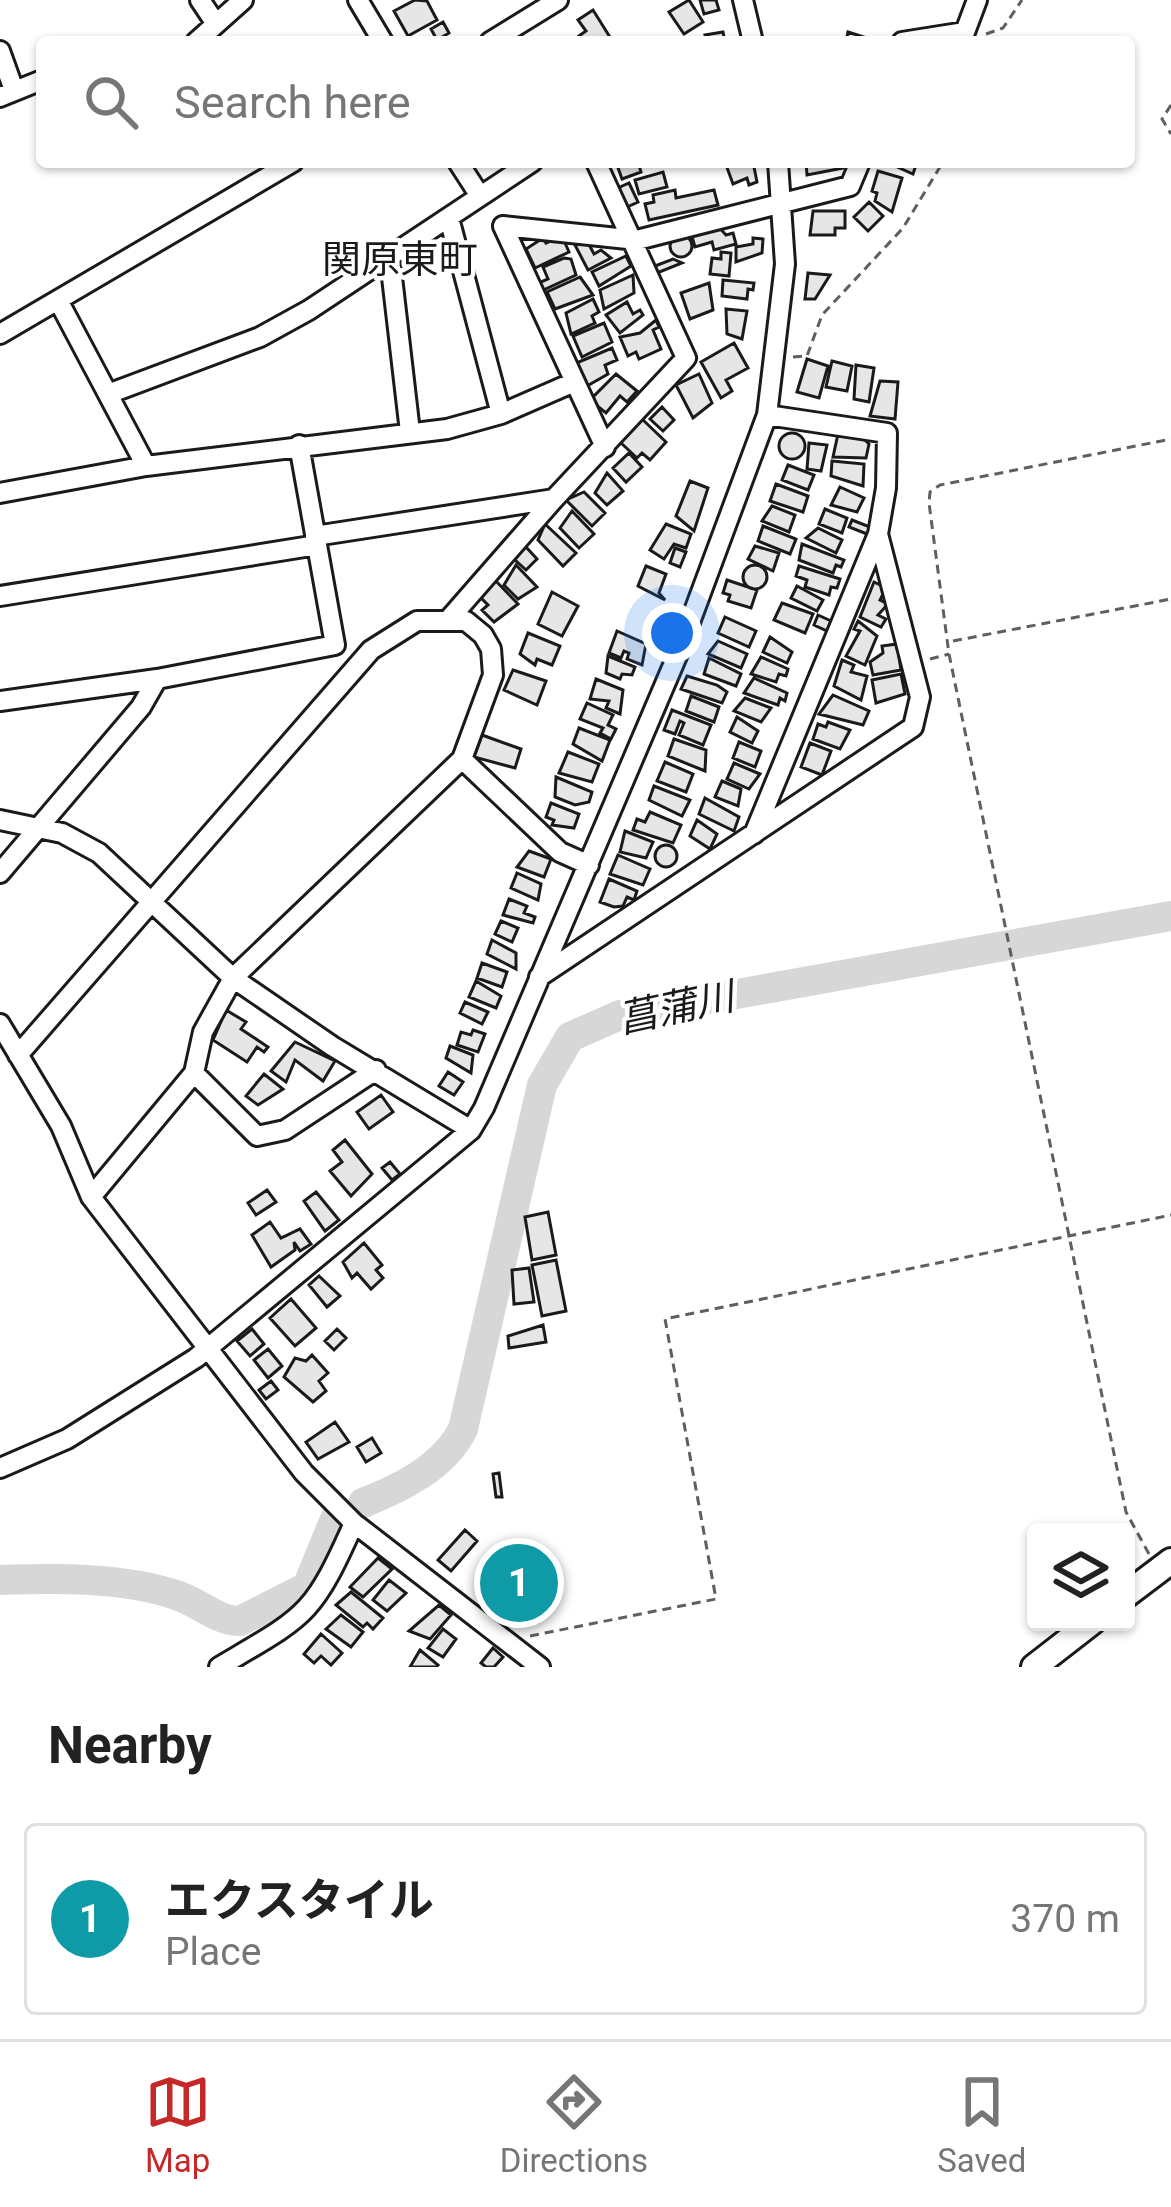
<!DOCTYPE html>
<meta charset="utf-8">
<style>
:root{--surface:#fff;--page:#f6f6f6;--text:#222;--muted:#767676;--line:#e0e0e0;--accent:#c62828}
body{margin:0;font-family:Roboto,"Noto Sans JP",sans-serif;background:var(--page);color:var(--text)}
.controls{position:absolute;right:36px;bottom:36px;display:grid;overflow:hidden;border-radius:12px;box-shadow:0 3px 9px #0004}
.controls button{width:108px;height:108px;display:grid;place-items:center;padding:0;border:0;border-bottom:3px solid var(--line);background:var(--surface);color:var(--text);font:60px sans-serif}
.you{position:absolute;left:672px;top:633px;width:42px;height:42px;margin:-30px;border:9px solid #fff;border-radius:50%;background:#1a73e8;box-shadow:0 0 0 18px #1a73e833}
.badge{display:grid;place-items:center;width:78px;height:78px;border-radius:50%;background:var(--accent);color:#fff;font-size:39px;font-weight:700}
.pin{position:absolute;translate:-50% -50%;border:6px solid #fff;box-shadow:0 3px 12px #0006}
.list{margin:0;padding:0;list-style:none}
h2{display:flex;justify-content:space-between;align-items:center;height:156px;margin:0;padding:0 48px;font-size:51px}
h2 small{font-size:39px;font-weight:400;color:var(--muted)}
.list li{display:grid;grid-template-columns:78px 1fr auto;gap:36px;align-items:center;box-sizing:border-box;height:192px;margin:0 24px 24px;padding:0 24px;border:3px solid var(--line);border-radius:12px}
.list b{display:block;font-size:45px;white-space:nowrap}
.list p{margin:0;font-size:39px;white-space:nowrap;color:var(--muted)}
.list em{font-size:39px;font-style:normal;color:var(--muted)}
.icon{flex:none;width:66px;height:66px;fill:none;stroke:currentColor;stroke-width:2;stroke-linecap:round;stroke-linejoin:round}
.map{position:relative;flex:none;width:1171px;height:1667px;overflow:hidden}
.search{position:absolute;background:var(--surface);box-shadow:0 3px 9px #0004;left:36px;right:36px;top:36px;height:132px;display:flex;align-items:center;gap:30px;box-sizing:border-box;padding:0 42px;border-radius:12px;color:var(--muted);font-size:45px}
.sheet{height:372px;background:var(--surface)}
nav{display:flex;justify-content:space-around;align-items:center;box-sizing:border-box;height:168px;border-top:3px solid var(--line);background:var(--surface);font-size:33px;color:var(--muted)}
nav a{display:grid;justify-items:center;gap:6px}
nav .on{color:var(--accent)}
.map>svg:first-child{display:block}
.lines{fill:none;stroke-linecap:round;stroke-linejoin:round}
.river{stroke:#d7d7d7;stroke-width:30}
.building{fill:#e6e6e6;stroke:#1a1a1a;stroke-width:3}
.minor-casing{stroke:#1a1a1a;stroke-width:24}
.major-casing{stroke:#1a1a1a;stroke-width:30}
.path{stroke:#5f5f5f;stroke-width:3;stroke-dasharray:9 6;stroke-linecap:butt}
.minor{stroke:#fff;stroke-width:18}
.major{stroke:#fff;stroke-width:24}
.labels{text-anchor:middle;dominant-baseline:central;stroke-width:9;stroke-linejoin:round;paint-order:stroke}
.neighbourhood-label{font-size:39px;fill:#1a1a1a;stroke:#fff}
.water-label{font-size:39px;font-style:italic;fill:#1a1a1a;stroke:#fff}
</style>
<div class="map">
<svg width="1171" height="1667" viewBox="0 0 1171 1667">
<rect width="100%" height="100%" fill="#fff"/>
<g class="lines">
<!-- river -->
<path class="river" d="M 363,1503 C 401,1488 444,1467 463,1429 L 542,1085 L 570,1037 L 620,1015 L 1171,916
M 0,1580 C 56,1578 125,1577 179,1596 C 199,1603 218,1621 240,1621 L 307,1587 L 335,1519"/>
</g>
<!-- building -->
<path class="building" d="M 415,0 L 427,1 L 437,20 L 408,36 L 394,11 Z
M 689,0 L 703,22 L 684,34 L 669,12 Z
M 700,0 L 716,0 L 719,10 L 704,14 Z
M 593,10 L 613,42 L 583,42 L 579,36 L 586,31 L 578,20 Z
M 443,22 L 449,33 L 437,40 L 431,29 Z
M 723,32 L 725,42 L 707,42 L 705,35 Z
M 848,32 L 876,41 L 875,42 L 846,42 Z
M 616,162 L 638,162 L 641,172 L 622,179 Z
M 725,162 L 753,162 L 757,182 L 749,185 L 747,178 L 733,184 Z
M 806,162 L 842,162 L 843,168 L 807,175 Z
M 886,162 L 917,162 L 913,174 Z
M 878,171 L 902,178 L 892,212 L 875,201 L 877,193 L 872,191 Z
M 663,172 L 667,187 L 639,194 L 635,180 Z
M 629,183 L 638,202 L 627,207 L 618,188 Z
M 675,190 L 676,198 L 714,190 L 718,205 L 649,220 L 645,204 L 654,202 L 653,195 Z
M 869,202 L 883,216 L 868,231 L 854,217 Z
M 813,211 L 845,211 L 845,228 L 835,228 L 835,235 L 810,235 Z
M 717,225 L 726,235 L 733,233 L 736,244 L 714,250 L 712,242 L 695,247 L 691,233 Z
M670 246a11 11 0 1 1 22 0a11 11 0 1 1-22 0Z
M 562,236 L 569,252 L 535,268 L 526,249 L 543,238 L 546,243 Z
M 585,237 L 594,254 L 601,250 L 611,258 L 588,270 L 574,243 Z
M 753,238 L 763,239 L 762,253 L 736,262 L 736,247 L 753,244 Z
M 721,252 L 731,253 L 729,276 L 710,274 L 712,258 L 721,259 Z
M 626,256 L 631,266 L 599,286 L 592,272 Z
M 564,258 L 571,259 L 576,275 L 539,292 L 536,284 L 548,279 L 543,267 Z
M 673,259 L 682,263 L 657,273 L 655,266 Z
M 808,273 L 830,275 L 815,299 L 805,299 Z
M 633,275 L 634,293 L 604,309 L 600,290 Z
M 580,277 L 593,295 L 555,309 L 547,292 Z
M 723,280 L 754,283 L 753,290 L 748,289 L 747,299 L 722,296 Z
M 709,283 L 713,310 L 690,319 L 681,293 Z
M 593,299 L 599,312 L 592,316 L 595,323 L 571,334 L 566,313 Z
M 627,302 L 633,314 L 640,310 L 643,315 L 620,333 L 606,315 Z
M 726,309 L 747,311 L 742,339 L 727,334 Z
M 656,320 L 659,327 L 653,330 L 661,349 L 639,359 L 636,352 L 628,356 L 620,337 L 640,333 Z
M 604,323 L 612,342 L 582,357 L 573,336 Z
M 734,343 L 748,368 L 726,380 L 732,391 L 721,398 L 701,362 Z
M 612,348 L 617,360 L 605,365 L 608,374 L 587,386 L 574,364 Z
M 807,359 L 828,366 L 819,398 L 797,392 Z
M 832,361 L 852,366 L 847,391 L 826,387 Z
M 856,365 L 874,368 L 869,402 L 854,399 Z
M 616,374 L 637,391 L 627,402 L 620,396 L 606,413 L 590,400 Z
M 699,374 L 712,403 L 693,418 L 676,385 Z
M 880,381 L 898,382 L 895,419 L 870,416 Z
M 662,407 L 674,420 L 663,431 L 650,419 Z
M 642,419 L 666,442 L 650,460 L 642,453 L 637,458 L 620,442 Z
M779 446a13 13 0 1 1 26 0a13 13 0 1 1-26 0Z
M 838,434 L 864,439 L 869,444 L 866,458 L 833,457 Z
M 809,443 L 827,445 L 821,471 L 807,469 Z
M 629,453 L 642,467 L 626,482 L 613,468 Z
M 832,461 L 864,464 L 863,486 L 831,476 Z
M 788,465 L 814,475 L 808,490 L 782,480 Z
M 607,473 L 623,491 L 607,505 L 595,493 Z
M 690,481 L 708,488 L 694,531 L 676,516 Z
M 776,484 L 808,496 L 803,512 L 770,501 Z
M 840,487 L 864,498 L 857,512 L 831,505 Z
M 584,492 L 605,513 L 592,526 L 566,500 Z
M 772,506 L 795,515 L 789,532 L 762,521 Z
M 825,509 L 847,518 L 842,533 L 819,524 Z
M 572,511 L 594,534 L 579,548 L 560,528 Z
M 852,520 L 870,527 L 867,534 L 849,527 Z
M 545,524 L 576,553 L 563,566 L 538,540 Z
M 666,524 L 691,534 L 686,548 L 674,544 L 664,559 L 650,550 Z
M 763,526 L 796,539 L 790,554 L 758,541 Z
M 818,528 L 842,540 L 836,553 L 806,538 Z
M 802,544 L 844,560 L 841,567 L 836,565 L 833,573 L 799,560 Z
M 755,546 L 779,553 L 773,571 L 748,559 Z
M 526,547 L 537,559 L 526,570 L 514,559 Z
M 675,548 L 686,552 L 680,567 L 670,563 Z
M 516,565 L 537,587 L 518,599 L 504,585 Z
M743 577a12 12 0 1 1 24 0a12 12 0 1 1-24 0Z
M 646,566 L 666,574 L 659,593 L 665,600 L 638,586 Z
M 799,566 L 840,579 L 837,588 L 831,587 L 829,595 L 805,587 L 807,580 L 796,576 Z
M 493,578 L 518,604 L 494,622 L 482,610 L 488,605 L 480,597 Z
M 727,580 L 757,590 L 751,608 L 728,601 L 730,595 L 723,593 Z
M 874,582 L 886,588 L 880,600 L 888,604 L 878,615 L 886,619 L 881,627 L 860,617 Z
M 797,586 L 823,600 L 817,611 L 791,598 Z
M 552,592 L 578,606 L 562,636 L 538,624 Z
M 782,603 L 813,614 L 805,633 L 774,620 Z
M 818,615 L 831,621 L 827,631 L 814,625 Z
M 725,617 L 756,631 L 749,647 L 718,633 Z
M 858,621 L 877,636 L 865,665 L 846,656 L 860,631 L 854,629 Z
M 617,631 L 646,644 L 642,665 L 627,659 L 629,653 L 624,651 L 621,658 L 609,653 Z
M 528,633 L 560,646 L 552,665 L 537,659 L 535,665 L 520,654 Z
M 770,637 L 792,652 L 787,663 L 763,652 Z
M 718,641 L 747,654 L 741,668 L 708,654 Z
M 897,644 L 901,670 L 873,675 L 870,662 L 883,653 L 882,646 Z
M 608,656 L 635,667 L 632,675 L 622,674 L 620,679 L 606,673 Z
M 761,657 L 788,669 L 786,676 L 779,674 L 776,682 L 751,674 Z
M 709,658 L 741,674 L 736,686 L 704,674 Z
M 842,660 L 854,665 L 851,672 L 867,676 L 861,700 L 834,686 Z
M 513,670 L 546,681 L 537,705 L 504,690 Z
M 901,674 L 905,694 L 876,703 L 872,680 Z
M 687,676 L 717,685 L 727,692 L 722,703 L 681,689 Z
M 754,678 L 787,693 L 785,701 L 780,698 L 778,705 L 744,693 Z
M 596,679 L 623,690 L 620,714 L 606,708 L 609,701 L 590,699 Z
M 833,695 L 869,711 L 863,725 L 819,714 Z
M 691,696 L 719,707 L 714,722 L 686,711 Z
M 745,698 L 771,708 L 761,722 L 734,711 Z
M 587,703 L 613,715 L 608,725 L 616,729 L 611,739 L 600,733 L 603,728 L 580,719 Z
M 672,710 L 711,725 L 703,745 L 679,735 L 684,723 L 680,721 L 675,734 L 664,730 Z
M 737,717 L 758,731 L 752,743 L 730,732 Z
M 828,722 L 850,730 L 840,749 L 813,739 L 818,724 L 826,727 Z
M 579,728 L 610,740 L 602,761 L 573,744 Z
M 482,735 L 521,749 L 515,768 L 474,757 Z
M 674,739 L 706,750 L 705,771 L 668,756 Z
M 739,742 L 761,751 L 755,767 L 733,758 Z
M 810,743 L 831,751 L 822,775 L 801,767 Z
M 568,752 L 599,764 L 592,782 L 559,773 Z
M 665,762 L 693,774 L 686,792 L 657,781 Z
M 734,763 L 760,774 L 749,789 L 727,779 Z
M 556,777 L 592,792 L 589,802 L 575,805 L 555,797 Z
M 722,781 L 741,789 L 738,806 L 715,797 Z
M 654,786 L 690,800 L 682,816 L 649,800 Z
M 705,798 L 739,817 L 734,831 L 699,814 Z
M 551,803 L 579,814 L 574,828 L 552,825 L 554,820 L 546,817 Z
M 650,812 L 681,825 L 673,843 L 633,830 L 637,819 L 645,822 Z
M 697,820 L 717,834 L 710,849 L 690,836 Z
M 625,831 L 653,842 L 646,858 L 620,852 Z
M655 856a11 11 0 1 1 22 0a11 11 0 1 1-22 0Z
M 529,851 L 551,859 L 544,877 L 517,867 Z
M 618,855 L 650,869 L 643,885 L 610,874 Z
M 517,873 L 541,884 L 538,900 L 511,888 Z
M 609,879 L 637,891 L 634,900 L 627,897 L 623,906 L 614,907 L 600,902 Z
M 509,899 L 527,906 L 524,913 L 535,917 L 533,923 L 503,915 Z
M 501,921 L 518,928 L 512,942 L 495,934 Z
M 492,940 L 516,953 L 516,969 L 487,954 Z
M 482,963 L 507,972 L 502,987 L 477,978 Z
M 476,981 L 501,996 L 496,1008 L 469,997 Z
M 465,1002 L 488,1012 L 482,1024 L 460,1013 Z
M 226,1010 L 246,1022 L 241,1029 L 268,1047 L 264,1052 L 257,1047 L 247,1062 L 213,1040 Z
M 473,1030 L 485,1034 L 478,1052 L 457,1045 L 461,1032 L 471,1035 Z
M 295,1042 L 335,1061 L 323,1081 L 295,1060 L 286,1082 L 271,1071 Z
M 450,1046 L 473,1055 L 471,1073 L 446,1058 Z
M 448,1072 L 463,1082 L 454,1095 L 439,1086 Z
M 264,1074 L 283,1089 L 258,1105 L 246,1096 Z
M 381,1095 L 393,1112 L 369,1129 L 357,1112 Z
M 345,1140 L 372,1174 L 351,1196 L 330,1171 L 342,1162 L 333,1150 Z
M 390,1162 L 400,1174 L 392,1180 L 382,1168 Z
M 267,1190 L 276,1202 L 256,1215 L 248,1203 Z
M 316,1192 L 339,1220 L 325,1231 L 304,1201 Z
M 548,1212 L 556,1255 L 532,1260 L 525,1217 Z
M 270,1222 L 281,1238 L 300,1229 L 311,1244 L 300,1251 L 294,1242 L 295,1250 L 271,1267 L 252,1235 Z
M 364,1243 L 382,1265 L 376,1270 L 383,1278 L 371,1289 L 357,1273 L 352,1278 L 343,1262 Z
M 556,1260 L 566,1311 L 542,1316 L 532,1265 Z
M 529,1268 L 534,1302 L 514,1304 L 512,1270 Z
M 319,1276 L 340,1296 L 327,1307 L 309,1285 Z
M 291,1299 L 316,1328 L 295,1346 L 270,1318 Z
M 543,1325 L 546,1342 L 509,1348 L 508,1336 Z
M 252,1329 L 264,1344 L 250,1356 L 237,1341 Z
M 337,1329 L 346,1338 L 334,1350 L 325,1341 Z
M 268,1349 L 282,1366 L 268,1378 L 254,1360 Z
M 312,1355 L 328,1373 L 319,1381 L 326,1391 L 313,1402 L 284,1377 L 295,1358 L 306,1361 Z
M 271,1381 L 278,1390 L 266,1399 L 259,1390 Z
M 335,1422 L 349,1442 L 318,1459 L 306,1442 Z
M 372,1438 L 381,1453 L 366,1462 L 357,1447 Z
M 499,1473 L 502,1497 L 496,1497 L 493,1474 Z
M 465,1530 L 477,1541 L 451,1571 L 438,1560 Z
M 522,1546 L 538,1622 L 519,1625 L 504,1564 L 490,1577 L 485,1572 Z
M 378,1558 L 392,1569 L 363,1597 L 350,1587 Z
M 389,1580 L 406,1593 L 387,1611 L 373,1600 Z
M 351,1592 L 383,1618 L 373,1629 L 367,1623 L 363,1627 L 336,1605 Z
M 439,1605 L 451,1615 L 430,1639 L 409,1631 Z
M 341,1615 L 363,1632 L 351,1647 L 326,1629 Z
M 443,1629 L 456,1639 L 443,1657 L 428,1648 Z
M 321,1634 L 342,1653 L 331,1665 L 321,1656 L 314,1663 L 304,1654 Z
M 493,1648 L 503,1657 L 494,1667 L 486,1667 L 481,1663 Z
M 420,1650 L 438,1665 L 436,1667 L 410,1667 Z"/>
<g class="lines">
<!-- minor casing -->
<g class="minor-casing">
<path id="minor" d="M 200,0 L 216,24
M 358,0 L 383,42
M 743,0 L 753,42
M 196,42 L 243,0
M 490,42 L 558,0
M 902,42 L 965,32 L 977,0
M 0,51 L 14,90
M 0,97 L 42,80
M 458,162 L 480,196
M 449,218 L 501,414
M 390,260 L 410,432
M 59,302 L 146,466 L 447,429 L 501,414 L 572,383
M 0,334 L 293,162
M 108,394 L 260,337 L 309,310 L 532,162
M 605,447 L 503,226 L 637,240 L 850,186 L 860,162
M 0,493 L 146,466
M 315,536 L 554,499 L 686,358 L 596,162
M 0,596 L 317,545
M 450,618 L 554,499
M 0,701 L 157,679 L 335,645 L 299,445
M 462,759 L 560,852 L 589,865
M 0,820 L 62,833 L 99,853 L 233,978 L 332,1046 L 471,1130
M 754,834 L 878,534 L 886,488 L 887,433 L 767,415
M 0,873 L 141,707 L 157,679
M 539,977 L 913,727 L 920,697 L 878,534
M 0,1024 L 61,1126 L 91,1197 L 304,1473 L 354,1523 L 540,1667
M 18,1055 L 371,650 L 417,621 L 466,621 L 483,635 L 491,649 L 493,675 L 462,759 L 233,978 L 203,1032 L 194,1073 L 91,1197
M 194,1073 L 257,1136 L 285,1130 L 376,1070
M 0,1468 L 67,1439 L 196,1358 L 471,1130 L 484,1108 L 680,649 L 767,415 L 785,264 L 778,162
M 219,1667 C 307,1615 312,1617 354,1523"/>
</g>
<!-- major casing -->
<g class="major-casing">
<path id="major" d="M 1126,1595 L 1171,1561
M 1034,1667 L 1092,1622"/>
</g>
<!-- path -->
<path class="path" d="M 986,34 L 1003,28 L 1022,0
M 1171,105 L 1162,119 L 1171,134
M 793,357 L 807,356 L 822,315 L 903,228 L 943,162
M 953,641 L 1171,599
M 930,659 L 949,654
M 1149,1554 L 1126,1512 L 949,654 L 929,503 L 930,492 L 940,485 L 1171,439
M 530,1636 L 716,1599 L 665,1319 L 1171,1215"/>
<!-- minor -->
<use href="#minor" class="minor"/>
<!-- major -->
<use href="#major" class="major"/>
</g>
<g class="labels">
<!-- neighbourhood labels -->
<g class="neighbourhood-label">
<text x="400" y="260">関原東町</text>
</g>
<!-- water labels -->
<g class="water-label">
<text transform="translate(676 1008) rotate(-12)">菖蒲川</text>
</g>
</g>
</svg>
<div class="controls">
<button><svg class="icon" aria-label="layers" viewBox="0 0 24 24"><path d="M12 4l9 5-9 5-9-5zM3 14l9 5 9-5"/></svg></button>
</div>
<div class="you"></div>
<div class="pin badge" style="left:519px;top:1583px;background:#0f9aa8">1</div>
<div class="search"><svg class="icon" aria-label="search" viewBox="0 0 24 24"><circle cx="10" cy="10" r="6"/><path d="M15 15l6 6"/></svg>Search here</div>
</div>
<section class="sheet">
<h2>Nearby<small></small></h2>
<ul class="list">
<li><span class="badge" style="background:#0f9aa8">1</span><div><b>エクスタイル</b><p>Place</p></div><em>370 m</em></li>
</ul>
</section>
<nav>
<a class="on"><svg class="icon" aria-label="map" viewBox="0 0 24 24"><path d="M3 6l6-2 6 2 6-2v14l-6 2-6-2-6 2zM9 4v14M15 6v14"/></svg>Map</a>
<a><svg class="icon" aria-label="directions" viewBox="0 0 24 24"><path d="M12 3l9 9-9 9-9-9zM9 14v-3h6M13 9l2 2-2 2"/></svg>Directions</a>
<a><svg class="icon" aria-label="saved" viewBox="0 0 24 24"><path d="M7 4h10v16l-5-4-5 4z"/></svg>Saved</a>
</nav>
